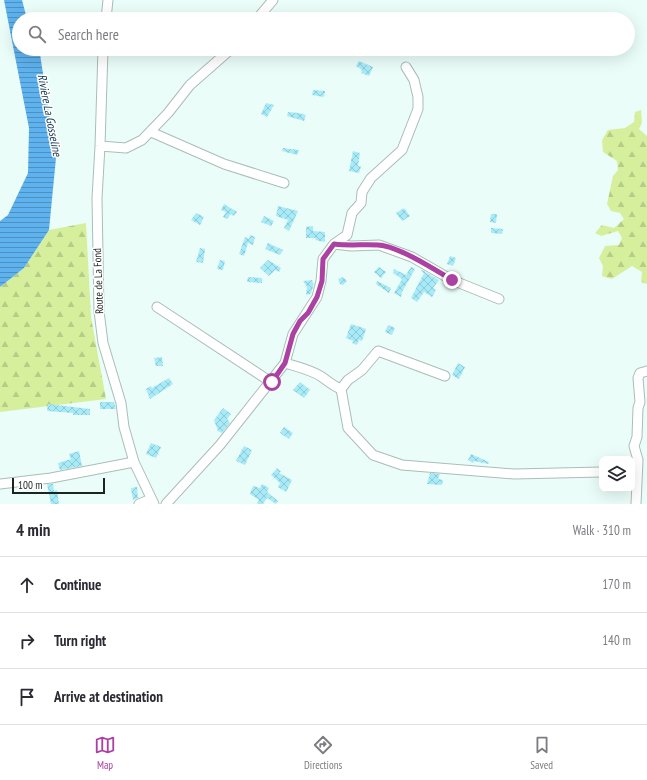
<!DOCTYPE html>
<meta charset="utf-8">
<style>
:root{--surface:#fff;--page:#f2f2f3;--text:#2b2b33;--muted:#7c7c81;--line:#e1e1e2;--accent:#aa41a3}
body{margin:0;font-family:"PT Sans Narrow",sans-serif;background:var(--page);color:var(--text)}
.controls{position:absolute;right:12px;bottom:12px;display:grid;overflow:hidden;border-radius:8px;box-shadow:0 4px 16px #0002}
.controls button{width:36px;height:36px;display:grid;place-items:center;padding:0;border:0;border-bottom:1px solid var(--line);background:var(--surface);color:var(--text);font:20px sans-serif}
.scale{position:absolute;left:12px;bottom:10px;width:93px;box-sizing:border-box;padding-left:4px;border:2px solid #1c2322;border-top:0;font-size:11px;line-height:14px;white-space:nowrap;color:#1c2322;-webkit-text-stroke:3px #fff;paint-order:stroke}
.stop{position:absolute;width:12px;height:12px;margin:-9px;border:3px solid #aa41a3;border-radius:50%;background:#fff}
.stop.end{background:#aa41a3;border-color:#fff;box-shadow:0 1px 4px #0008}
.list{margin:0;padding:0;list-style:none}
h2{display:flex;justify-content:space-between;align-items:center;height:52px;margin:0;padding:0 16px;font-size:17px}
h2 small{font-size:13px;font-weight:400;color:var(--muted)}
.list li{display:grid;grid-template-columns:26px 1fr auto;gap:12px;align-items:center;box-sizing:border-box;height:56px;padding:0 16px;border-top:1px solid var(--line)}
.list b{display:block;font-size:15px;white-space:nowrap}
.list em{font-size:13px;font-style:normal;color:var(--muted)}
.icon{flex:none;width:22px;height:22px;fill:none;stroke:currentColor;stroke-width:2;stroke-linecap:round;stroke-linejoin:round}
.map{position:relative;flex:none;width:647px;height:504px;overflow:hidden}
.search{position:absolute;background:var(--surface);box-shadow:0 4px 16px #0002;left:12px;right:12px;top:12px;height:44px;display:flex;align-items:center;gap:10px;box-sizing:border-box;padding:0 14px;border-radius:22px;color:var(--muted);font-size:15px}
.sheet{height:220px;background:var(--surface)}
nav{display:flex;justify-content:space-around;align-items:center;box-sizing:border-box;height:56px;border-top:1px solid var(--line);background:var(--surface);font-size:11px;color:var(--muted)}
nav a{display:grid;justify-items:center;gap:2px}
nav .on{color:var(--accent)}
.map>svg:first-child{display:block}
.forest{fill:url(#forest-firs)}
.water{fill:url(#water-rules)}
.building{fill:url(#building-cross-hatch)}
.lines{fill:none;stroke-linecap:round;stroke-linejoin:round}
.minor-casing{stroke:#abbdb9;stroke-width:11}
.minor{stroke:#fff;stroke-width:9}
.route{stroke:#aa41a3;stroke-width:5}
.labels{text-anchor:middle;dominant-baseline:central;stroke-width:3;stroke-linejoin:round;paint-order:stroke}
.street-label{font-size:11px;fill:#1c2322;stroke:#fff}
.water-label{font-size:12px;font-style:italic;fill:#12364e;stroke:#fff}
</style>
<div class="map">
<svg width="647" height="504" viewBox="0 0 647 504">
<defs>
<pattern id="forest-firs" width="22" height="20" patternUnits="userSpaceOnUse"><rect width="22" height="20" fill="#d6ef9d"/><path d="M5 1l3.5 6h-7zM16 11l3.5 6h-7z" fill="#b7cd87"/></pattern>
<pattern id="water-rules" width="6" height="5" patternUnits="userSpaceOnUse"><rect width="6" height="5" fill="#5eb2ed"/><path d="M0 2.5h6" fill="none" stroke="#4d90c0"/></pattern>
<pattern id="building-cross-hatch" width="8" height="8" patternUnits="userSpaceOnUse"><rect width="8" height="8" fill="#a7ebf9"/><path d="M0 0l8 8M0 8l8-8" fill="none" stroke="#8fc9d5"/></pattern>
</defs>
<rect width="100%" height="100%" fill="#eafdf9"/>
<!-- forest -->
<path class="forest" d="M 641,110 L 642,122 L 639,129 L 647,136 L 647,284 L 641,282 L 642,272 L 632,266 L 612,279 L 602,276 L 603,266 L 599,258 L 605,246 L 619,245 L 622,238 L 618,231 L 601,236 L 595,233 L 602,225 L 614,228 L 624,219 L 620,213 L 611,211 L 607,204 L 613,176 L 618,170 L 617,161 L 603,152 L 602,140 L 608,130 L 625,128 L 634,122 L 635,112 Z
M 86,223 L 91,317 L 106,399 L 0,412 L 0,287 L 24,268 L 49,230 Z"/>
<!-- water -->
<path class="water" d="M 4,0 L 22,0 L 27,19 L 19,19 L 19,49 L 38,49 L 40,54 L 56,158 L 49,230 L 24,268 L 0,287 L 0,221 L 8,215 L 28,173 L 29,128 Z"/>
<!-- building -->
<path class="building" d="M 359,61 L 373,67 L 369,76 L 361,73 L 362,70 L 356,66 Z
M 313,90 L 325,91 L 324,97 L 312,95 Z
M 266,103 L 274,105 L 267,117 L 261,114 Z
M 288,112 L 299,113 L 306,115 L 304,121 L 287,116 Z
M 283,148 L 299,150 L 297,155 L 282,151 Z
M 353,151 L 360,153 L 358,166 L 361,166 L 359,173 L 349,171 Z
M 224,204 L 237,212 L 234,216 L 230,214 L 228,219 L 223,217 L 226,212 L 221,210 Z
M 278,206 L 298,211 L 289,231 L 284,228 L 288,220 L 276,216 Z
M 404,208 L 410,216 L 402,221 L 396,213 Z
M 196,213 L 204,217 L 200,225 L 191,220 Z
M 491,214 L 497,214 L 496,223 L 490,222 Z
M 264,216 L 274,221 L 271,226 L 261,222 Z
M 313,226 L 313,231 L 325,232 L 325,242 L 315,240 L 316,238 L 306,238 L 306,227 Z
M 491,228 L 503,229 L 502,234 L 491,233 Z
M 250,235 L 255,237 L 253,245 L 248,243 L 244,256 L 239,254 L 245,237 L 249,239 Z
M 268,243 L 283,250 L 280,255 L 265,249 Z
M 200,248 L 205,249 L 203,263 L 196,262 Z
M 450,256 L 456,258 L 453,266 L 447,264 Z
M 220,260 L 225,261 L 223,270 L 217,269 Z
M 268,260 L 281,268 L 279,272 L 275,270 L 269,276 L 260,268 Z
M 379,267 L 386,272 L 381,278 L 374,272 Z
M 411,267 L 415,269 L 402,292 L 401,297 L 394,293 L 402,279 L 393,273 L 394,269 L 406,275 Z
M 422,270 L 439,280 L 433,288 L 436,290 L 432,297 L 424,292 L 417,302 L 411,298 L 424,273 L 421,271 Z
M 248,277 L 262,278 L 262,283 L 247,282 Z
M 343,277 L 347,281 L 343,285 L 340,284 L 338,279 Z
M 312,280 L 313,283 L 314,283 L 311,294 L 306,295 L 307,287 L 303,281 Z
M 377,281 L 391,288 L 389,293 L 376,284 Z
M 351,324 L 366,329 L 362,341 L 359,340 L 357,345 L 352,343 L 353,341 L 346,338 Z
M 388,325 L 395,328 L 392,335 L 385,332 Z
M 162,357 L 163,366 L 156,366 L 154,358 Z
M 458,363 L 465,367 L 459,379 L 452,375 Z
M 169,378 L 173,384 L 150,399 L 146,389 L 151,386 L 152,388 Z
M 300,382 L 310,390 L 304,398 L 293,390 Z
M 100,402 L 114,402 L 116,409 L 100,409 Z
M 48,404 L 90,409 L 90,415 L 73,415 L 73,413 L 47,411 Z
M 223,408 L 231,414 L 227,419 L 230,423 L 222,433 L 218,431 L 214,420 Z
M 284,427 L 293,433 L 289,439 L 280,433 Z
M 151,443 L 161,447 L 156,458 L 146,454 Z
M 244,446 L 252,450 L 245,465 L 236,461 Z
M 79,451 L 82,466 L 60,470 L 58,463 L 71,459 L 69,454 Z
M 471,454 L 489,462 L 488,464 L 474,461 L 473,463 L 468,460 Z
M 277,468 L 281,471 L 279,473 L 292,480 L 286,492 L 278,487 L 280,483 L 271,475 Z
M 430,473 L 440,474 L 438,479 L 443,480 L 442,485 L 427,484 Z
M 47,484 L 53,484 L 54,491 L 57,490 L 59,504 L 51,504 Z
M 262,484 L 269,488 L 267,492 L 278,501 L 276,504 L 267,498 L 263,504 L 257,504 L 259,500 L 250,494 L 253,486 L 260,488 Z
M 137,487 L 138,498 L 133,500 L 131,488 Z"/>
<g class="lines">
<!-- minor casing -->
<g class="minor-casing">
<path id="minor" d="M 106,19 L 108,0
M 257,19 L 273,0
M 103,49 L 100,146 L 97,198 L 99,311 L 103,343 L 121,403 L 124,427 L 134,462 L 154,504
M 151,132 L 224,164 L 284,183
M 100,146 L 126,148 L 142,140 L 168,113 L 190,85 L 231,49
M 334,244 L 347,235 L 352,213 L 361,203 L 362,192 L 371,178 L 402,150 L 418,109 L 418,97 L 414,80 L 406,67
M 157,307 L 271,382
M 285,363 C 298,367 312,370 322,377 C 329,382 333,386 341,389 L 348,428 L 373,455 L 402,465 L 514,474 L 602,472
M 341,389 L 348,380 L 362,370 L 378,351 L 445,376
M 0,484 L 51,478 L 134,462
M 139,504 L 151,499
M 166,504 L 220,445 L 285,363 L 293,334 L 317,297 L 321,281 L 323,259 L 334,244 L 351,246 L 379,245 L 412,257 L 452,280 L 499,299
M 636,504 L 638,460 L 634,446 L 637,437 L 638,408 L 640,402 L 638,378 L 640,373 L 647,371"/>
</g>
<!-- minor -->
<use href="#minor" class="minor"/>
</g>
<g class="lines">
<!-- route -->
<path class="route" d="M 272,382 L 285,363 L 293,334 L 300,321 L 308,313 L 317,297 L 322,281 L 323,259 L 334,244 C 351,246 363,244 378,245 C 398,246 434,269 452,280"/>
</g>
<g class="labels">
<!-- street labels -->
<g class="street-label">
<text transform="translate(98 281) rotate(-92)">Route de La Fond</text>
</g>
<!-- water labels -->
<g class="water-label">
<text transform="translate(50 115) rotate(79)">Rivière La Gosseline</text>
</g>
</g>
</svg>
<div class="controls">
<button><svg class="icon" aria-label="layers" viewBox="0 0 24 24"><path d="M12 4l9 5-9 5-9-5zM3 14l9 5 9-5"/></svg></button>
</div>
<div class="scale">100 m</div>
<div class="stop" style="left:272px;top:382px"></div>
<div class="stop end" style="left:452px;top:280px"></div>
<div class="search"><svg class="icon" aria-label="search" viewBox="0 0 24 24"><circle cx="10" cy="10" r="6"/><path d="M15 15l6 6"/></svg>Search here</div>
</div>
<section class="sheet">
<h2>4 min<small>Walk · 310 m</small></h2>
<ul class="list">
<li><svg class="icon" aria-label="ahead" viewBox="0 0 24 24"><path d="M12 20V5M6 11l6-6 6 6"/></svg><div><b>Continue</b></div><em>170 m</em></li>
<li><svg class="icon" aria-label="right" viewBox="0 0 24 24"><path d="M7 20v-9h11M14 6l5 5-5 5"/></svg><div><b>Turn right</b></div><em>140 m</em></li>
<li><svg class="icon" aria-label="arrive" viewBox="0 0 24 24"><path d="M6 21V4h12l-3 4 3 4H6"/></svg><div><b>Arrive at destination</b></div></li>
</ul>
</section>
<nav>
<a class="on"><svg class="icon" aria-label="map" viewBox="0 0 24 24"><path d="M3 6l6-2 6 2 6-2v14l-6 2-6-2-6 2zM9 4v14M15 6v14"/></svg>Map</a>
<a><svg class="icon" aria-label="directions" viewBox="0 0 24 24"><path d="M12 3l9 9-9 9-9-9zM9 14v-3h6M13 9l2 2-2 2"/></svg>Directions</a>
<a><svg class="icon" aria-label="saved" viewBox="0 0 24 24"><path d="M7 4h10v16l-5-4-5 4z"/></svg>Saved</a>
</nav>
